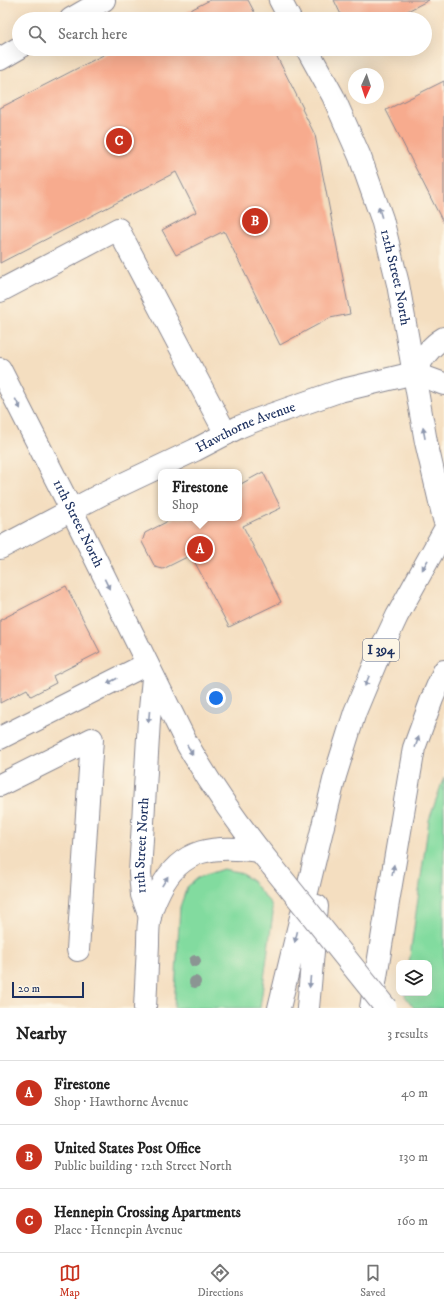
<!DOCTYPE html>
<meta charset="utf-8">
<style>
:root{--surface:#fff;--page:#f6f6f6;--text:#222;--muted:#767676;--line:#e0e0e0;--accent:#c8321e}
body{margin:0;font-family:"IM FELL DW Pica",serif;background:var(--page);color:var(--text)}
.controls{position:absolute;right:12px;bottom:12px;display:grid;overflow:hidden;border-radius:8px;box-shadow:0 4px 16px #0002}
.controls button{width:36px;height:36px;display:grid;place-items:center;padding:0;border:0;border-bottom:1px solid var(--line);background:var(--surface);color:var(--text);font:20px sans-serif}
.compass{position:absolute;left:348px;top:68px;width:36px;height:36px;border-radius:50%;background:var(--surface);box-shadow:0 4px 16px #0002;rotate:183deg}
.scale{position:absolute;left:12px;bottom:10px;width:72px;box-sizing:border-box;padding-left:4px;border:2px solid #1b2f5e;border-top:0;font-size:11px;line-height:14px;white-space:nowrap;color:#1b2f5e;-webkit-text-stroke:3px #fcf5e5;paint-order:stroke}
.you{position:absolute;left:216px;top:698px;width:14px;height:14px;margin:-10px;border:3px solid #fff;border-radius:50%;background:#1a73e8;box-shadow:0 0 0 6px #1a73e833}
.badge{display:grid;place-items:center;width:26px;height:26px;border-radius:50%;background:var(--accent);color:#fff;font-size:13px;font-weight:700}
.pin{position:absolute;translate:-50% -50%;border:2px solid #fff;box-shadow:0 1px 4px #0006}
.popup{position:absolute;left:158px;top:469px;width:84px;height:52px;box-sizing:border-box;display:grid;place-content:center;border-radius:8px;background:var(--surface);filter:drop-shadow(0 1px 3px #0005);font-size:13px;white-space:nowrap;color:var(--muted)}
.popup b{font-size:15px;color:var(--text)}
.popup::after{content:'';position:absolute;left:50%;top:100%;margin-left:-8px;border:8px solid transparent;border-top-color:var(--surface)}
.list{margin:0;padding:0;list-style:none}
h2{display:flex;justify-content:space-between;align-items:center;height:52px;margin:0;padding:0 16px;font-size:17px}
h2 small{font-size:13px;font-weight:400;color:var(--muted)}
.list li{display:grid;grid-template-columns:26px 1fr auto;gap:12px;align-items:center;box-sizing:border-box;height:64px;padding:0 16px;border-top:1px solid var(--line)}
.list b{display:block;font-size:15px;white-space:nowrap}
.list p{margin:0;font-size:13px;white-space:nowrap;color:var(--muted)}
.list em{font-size:13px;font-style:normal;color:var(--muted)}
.icon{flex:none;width:22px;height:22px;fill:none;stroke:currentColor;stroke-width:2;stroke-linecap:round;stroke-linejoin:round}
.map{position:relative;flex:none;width:444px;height:1008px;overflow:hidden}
.search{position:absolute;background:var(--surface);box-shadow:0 4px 16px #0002;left:12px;right:12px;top:12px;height:44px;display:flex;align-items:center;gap:10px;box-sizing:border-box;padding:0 14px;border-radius:22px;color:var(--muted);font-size:15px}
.sheet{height:244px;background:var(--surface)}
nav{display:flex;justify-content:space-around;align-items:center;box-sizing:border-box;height:56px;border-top:1px solid var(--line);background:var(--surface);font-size:11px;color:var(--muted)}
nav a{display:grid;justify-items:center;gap:2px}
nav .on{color:var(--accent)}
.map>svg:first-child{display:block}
.green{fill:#82db9f;stroke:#4e857e}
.building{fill:#f7ab8e}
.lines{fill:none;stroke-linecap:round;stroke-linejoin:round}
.minor-casing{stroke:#88868f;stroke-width:24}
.major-casing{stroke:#88868f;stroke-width:24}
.highway-casing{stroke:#88868f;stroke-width:24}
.minor{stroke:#fff;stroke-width:22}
.major{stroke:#fff;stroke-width:22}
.highway{stroke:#fff;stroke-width:22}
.minor-bridge-casing{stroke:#88868f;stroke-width:24;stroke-linecap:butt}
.minor-bridge{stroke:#fff;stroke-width:22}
.tree{fill:#8b9593}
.oneway{fill:#8d97ae}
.labels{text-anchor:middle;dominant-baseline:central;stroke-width:3;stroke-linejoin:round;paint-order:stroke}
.shield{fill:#fcf5e5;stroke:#5e6a86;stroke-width:1}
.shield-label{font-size:13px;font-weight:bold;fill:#1b2f5e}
.street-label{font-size:14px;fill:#1b2f5e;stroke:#fcf5e5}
</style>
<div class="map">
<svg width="444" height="1008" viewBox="0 0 444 1008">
<rect width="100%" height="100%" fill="#fcf5e5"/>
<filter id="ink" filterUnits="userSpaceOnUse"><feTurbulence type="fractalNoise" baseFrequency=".025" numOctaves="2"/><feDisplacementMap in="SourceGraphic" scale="8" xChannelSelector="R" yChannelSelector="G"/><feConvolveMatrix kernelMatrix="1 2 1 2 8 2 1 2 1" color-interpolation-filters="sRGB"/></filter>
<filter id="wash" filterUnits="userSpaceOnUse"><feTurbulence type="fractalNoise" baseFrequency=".012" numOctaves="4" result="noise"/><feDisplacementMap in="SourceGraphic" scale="16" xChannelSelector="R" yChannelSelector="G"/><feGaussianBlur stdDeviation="0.9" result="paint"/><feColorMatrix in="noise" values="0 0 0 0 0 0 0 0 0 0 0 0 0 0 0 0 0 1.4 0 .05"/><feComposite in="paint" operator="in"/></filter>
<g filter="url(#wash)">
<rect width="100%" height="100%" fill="#f4dec0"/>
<!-- green -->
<path class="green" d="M 444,777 L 444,1008 L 414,1008 L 405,996 L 406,993 L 429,993 L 429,963 L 409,963 L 429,820 Z
M 223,869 L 238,872 L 250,879 L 271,904 L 273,913 L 260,1008 L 174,1008 L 180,907 L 187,887 L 198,878 L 208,874 Z"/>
<g id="blocks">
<!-- building -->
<path class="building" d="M 210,0 L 248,0 L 258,19 L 173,19 Z
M 334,0 L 429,0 L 392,19 L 343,19 Z
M 115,49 L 273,49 L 303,108 L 302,109 L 315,135 L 350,314 L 330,318 L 280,345 L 224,231 L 176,255 L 162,230 L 196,212 L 176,172 L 0,263 L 0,108 Z
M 444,81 L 444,224 L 386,110 Z
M 263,472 L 281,508 L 243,526 L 281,602 L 229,627 L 191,555 L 163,569 L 155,567 L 142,542 L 145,533 L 174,518 L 238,518 L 239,519 L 239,485 Z
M 66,586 L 100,652 L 53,676 L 56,683 L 31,696 L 27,689 L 0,703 L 0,620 Z"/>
</g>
</g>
<g filter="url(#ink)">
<use href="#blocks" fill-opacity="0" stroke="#88868f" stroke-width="1"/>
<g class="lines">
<!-- minor casing -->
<g class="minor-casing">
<g id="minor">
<path d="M 280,0 L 290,19"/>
<path id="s1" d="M 307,49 L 333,96 L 360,157 L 382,219 L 398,284 L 426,442 L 444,519"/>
<path d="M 0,291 L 118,229 L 226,434"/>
<path id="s2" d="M 0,369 L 72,511 L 186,742 C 211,786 240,827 272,866"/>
<path d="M 414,373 L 444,384"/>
<path id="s3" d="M 0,548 L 102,494 L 195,450 L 239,427 L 256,420 L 339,391 L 414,373"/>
<path d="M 0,738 L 147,664"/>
<path d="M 0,785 L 92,739 L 78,950"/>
<path id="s4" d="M 150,917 L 142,895 L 140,873 L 149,720 L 153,678"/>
<path d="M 145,1008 C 146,987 147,965 148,944 C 148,935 148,925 150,916 C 152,907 156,898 160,890 C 181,847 216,845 259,851"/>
</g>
</g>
<!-- major casing -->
<g class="major-casing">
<path id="major" d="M 71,19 L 104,0
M 0,59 L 19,48"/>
</g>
<!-- highway casing -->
<g class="highway-casing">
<path id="highway" d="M 414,373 C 422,359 430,346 444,338
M 279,1008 L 335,776 L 355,712 L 380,652 L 397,616 L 444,531
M 308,1008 L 317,906
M 371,1008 L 387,908 L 414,748 L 432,699 L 444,671"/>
</g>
<!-- minor -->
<use href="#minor" class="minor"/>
<!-- major -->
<use href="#major" class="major"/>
<!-- highway -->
<use href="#highway" class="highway"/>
<!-- minor-bridge casing -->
<g class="minor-bridge-casing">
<path id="minor-bridge" d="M 272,866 L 386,1008"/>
</g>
<!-- minor-bridge -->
<use href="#minor-bridge" class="minor-bridge"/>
</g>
<!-- trees -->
<g class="tree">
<circle cx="195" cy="961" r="6"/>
<circle cx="195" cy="982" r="6"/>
</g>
<!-- one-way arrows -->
<defs><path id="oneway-solid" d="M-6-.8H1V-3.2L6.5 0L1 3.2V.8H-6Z"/></defs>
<g class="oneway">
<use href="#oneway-solid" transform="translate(380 212) rotate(-107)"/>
<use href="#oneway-solid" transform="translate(18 404) rotate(63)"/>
<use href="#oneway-solid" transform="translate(424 433) rotate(-100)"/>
<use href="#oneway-solid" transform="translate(425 565) rotate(120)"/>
<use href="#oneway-solid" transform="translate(107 584) rotate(64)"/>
<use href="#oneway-solid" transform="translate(112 681) rotate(153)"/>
<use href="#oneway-solid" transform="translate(367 681) rotate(112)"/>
<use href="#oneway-solid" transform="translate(149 717) rotate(95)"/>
<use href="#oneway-solid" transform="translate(417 742) rotate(-71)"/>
<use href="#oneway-solid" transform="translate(190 750) rotate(60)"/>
<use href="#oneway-solid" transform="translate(393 870) rotate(-80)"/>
<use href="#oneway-solid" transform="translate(165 881) rotate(-58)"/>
<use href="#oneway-solid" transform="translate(296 937) rotate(104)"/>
<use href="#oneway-solid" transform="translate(310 982) rotate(95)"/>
</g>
</g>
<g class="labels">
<!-- shield labels -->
<rect class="shield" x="363" y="639" width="36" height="22" rx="3"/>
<g class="shield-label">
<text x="381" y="650">I 394</text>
</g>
<!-- street labels -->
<g class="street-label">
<text stroke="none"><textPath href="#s1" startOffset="246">12th Street North</textPath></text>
<text stroke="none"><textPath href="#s3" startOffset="274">Hawthorne Avenue</textPath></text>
<text stroke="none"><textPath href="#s2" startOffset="173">11th Street North</textPath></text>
<text stroke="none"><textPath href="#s4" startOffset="73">11th Street North</textPath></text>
</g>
</g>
</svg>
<div class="controls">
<button><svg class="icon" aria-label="layers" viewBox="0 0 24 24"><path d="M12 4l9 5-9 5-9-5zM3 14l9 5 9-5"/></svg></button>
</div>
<svg class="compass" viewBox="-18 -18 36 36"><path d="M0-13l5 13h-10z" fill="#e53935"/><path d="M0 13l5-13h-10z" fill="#767676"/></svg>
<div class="scale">20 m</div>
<div class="you"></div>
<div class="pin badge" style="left:200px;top:549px">A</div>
<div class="popup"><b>Firestone</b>Shop</div>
<div class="pin badge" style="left:255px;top:221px">B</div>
<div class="pin badge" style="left:119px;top:141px">C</div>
<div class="search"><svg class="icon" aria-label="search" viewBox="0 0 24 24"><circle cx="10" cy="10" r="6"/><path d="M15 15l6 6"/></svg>Search here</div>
</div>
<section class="sheet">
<h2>Nearby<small>3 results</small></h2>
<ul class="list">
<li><span class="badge">A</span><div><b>Firestone</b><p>Shop · Hawthorne Avenue</p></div><em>40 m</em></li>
<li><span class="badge">B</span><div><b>United States Post Office</b><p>Public building · 12th Street North</p></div><em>130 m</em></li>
<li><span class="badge">C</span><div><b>Hennepin Crossing Apartments</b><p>Place · Hennepin Avenue</p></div><em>160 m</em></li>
</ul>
</section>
<nav>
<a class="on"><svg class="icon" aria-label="map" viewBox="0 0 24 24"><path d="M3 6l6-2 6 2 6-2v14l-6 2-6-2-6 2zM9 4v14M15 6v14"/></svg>Map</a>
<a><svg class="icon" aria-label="directions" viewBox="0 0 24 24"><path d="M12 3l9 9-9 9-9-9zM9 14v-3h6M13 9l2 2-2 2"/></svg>Directions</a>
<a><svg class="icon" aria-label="saved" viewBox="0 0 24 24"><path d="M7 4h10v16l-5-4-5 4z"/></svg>Saved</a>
</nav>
